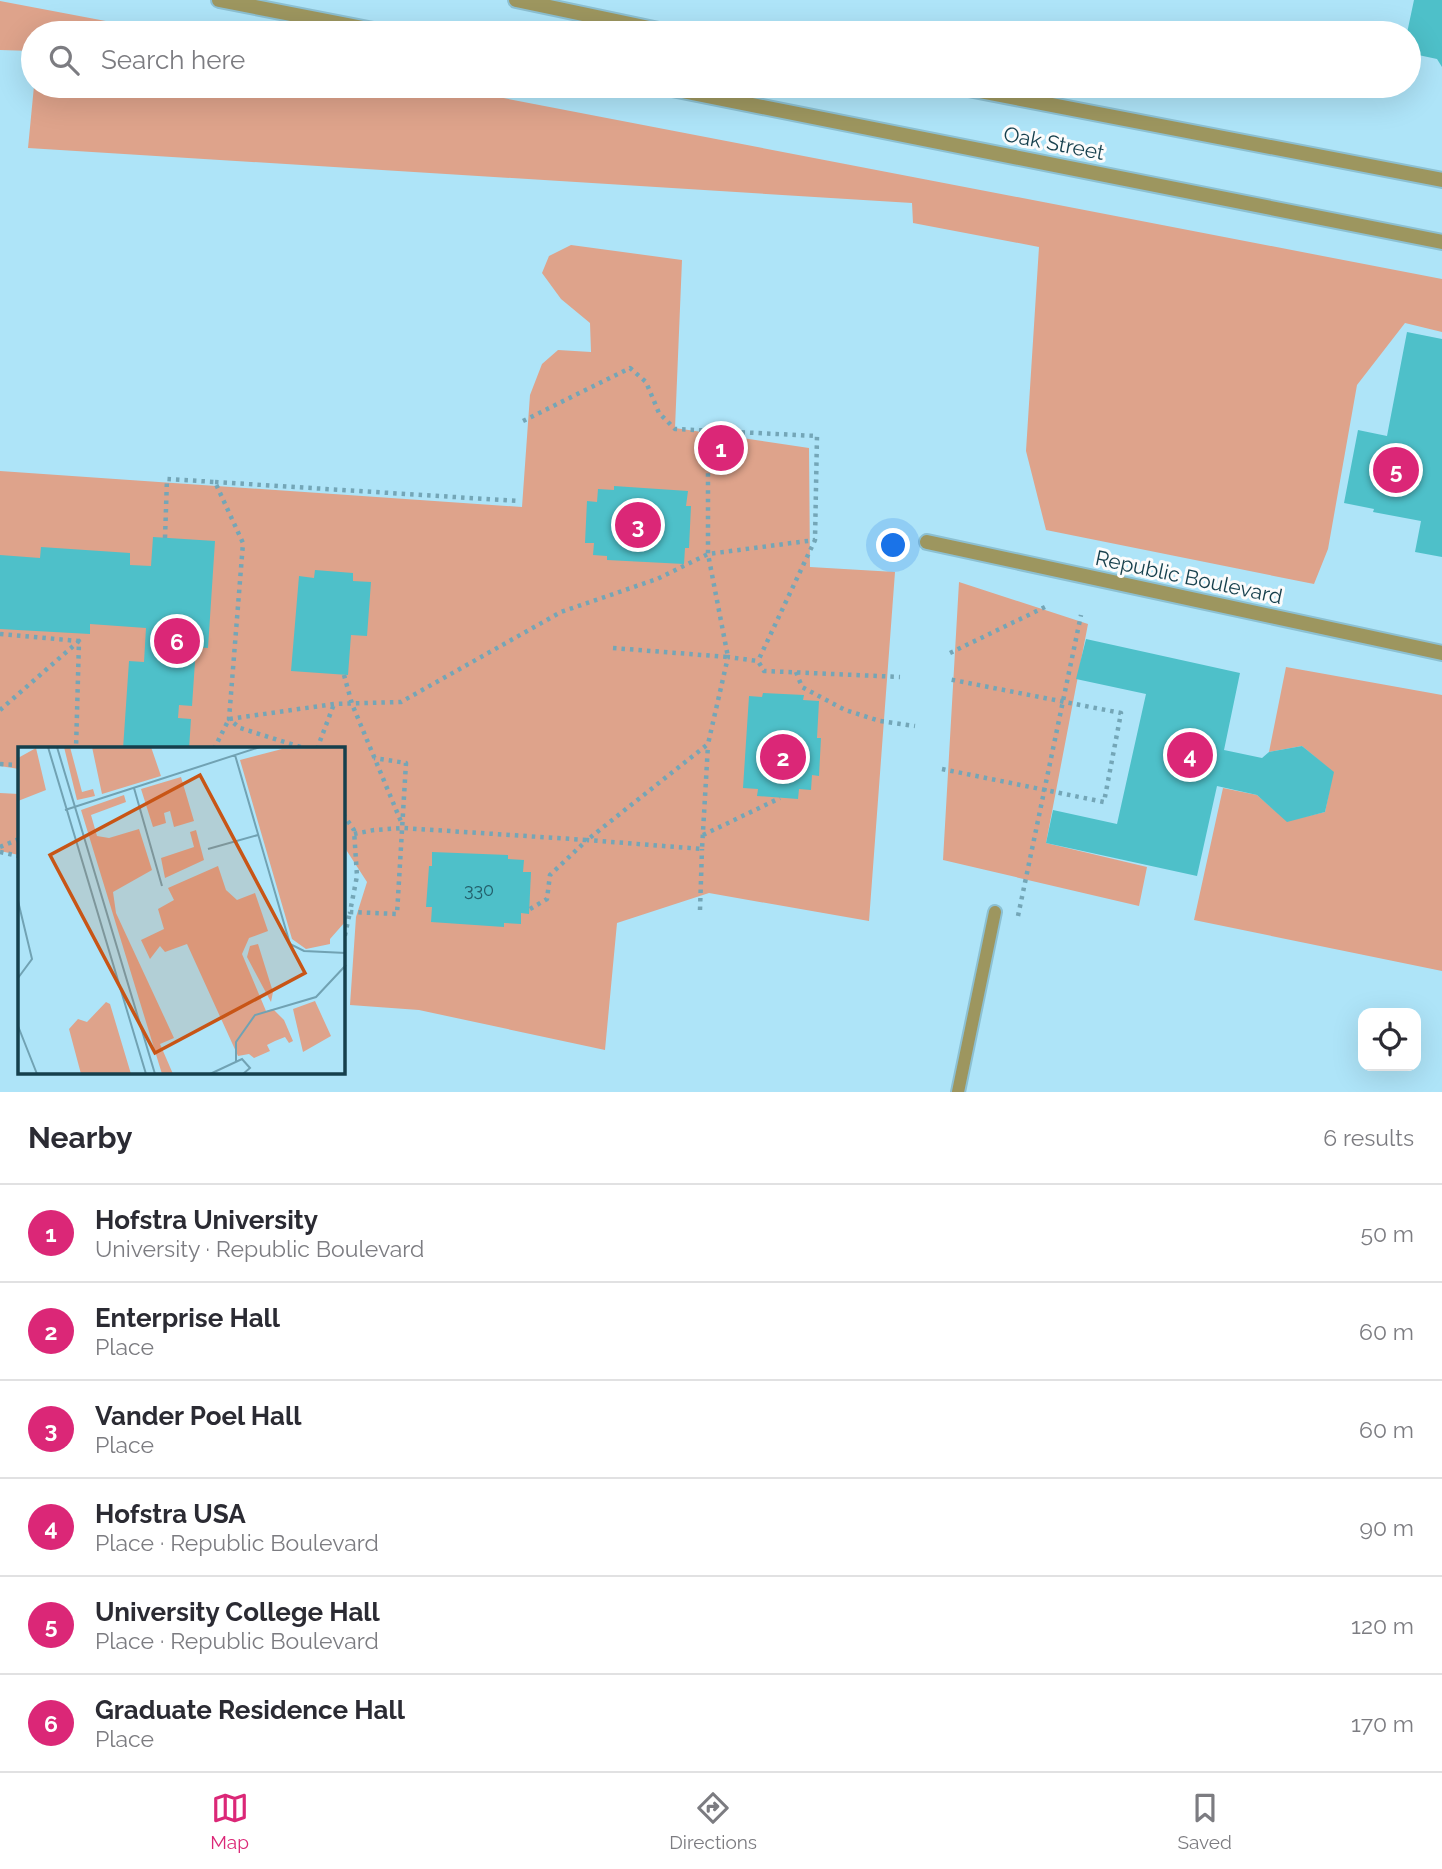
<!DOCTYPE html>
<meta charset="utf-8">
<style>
:root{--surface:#fff;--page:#f7f7f7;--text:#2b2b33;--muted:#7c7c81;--line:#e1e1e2;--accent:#db2777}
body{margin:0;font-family:Raleway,sans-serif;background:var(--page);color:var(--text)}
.controls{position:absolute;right:21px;bottom:21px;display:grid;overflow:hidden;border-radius:14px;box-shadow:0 7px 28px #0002}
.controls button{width:63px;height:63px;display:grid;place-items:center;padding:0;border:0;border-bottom:2px solid var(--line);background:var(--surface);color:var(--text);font:35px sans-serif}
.you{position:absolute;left:894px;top:546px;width:24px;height:24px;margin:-18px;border:5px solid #fff;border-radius:50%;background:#1a73e8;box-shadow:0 0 0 10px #1a73e833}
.badge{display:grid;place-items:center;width:46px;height:46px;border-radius:50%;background:var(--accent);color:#fff;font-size:23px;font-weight:700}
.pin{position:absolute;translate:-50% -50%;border:4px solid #fff;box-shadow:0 2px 7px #0006}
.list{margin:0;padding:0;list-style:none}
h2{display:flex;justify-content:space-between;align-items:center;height:91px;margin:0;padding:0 28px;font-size:30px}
h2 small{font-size:23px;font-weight:400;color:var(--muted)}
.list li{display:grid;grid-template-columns:46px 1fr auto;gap:21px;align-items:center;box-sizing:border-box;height:98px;padding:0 28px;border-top:2px solid var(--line)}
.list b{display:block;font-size:26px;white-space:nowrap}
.list p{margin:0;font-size:23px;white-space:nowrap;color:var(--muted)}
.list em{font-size:23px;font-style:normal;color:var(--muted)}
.icon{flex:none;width:38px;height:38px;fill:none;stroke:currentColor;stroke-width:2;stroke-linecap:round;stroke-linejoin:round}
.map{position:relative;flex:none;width:1442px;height:1092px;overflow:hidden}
.search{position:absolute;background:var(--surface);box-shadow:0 7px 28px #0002;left:21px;right:21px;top:21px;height:77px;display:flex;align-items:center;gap:18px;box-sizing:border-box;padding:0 24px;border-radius:38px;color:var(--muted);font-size:26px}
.sheet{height:679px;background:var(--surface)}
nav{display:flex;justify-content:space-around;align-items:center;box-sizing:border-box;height:98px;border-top:2px solid var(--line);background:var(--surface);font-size:19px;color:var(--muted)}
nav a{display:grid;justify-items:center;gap:4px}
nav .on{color:var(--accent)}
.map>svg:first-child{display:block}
.green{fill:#dea38b}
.building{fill:#4ec0c9}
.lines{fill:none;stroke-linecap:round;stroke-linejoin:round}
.service-casing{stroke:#8cc0d2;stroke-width:16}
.minor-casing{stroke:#8cc0d2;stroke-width:18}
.tertiary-casing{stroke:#8cc0d2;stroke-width:18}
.path{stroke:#74a6b7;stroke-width:4.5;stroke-dasharray:3.5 5;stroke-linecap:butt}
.service{stroke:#9d965f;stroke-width:12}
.minor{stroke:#9d965f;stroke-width:14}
.tertiary{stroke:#9d965f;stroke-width:14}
.labels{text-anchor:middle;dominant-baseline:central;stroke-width:6;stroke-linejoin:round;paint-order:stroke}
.number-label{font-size:18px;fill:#235f6b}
.street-label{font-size:21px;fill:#153f4c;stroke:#fbfbfb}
.inset-road{fill:none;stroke:#71a2b3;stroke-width:2}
.view{fill:#c85516;fill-opacity:0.15;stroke:#c85516;stroke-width:3.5}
.inset-edge{fill:none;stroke:#153f4c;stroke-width:3.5}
</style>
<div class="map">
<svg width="1442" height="1092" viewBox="0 0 1442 1092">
<rect width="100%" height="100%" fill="#aee4f8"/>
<!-- green -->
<path class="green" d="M 0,1 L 169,33 L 33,33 L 33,51 L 0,50 Z
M 34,86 L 441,86 L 1442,279 L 1442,332 L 1405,323 L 1357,385 L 1328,549 L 1314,584 L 1046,530 L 1026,451 L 1039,247 L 913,223 L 912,203 L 28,148 Z
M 571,245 L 682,260 L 675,428 L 809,448 L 810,567 L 895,572 L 869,921 L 709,893 L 617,923 L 605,1050 L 419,1010 L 350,1005 L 356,917 L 367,882 L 343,845 L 343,749 L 19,749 L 19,769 L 0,766 L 0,471 L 522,507 L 530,395 L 542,364 L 558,350 L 591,352 L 590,323 L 561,299 L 542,273 L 549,256 Z
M 959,582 L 1088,624 L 1046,843 L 1147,867 L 1139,906 L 943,860 Z
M 1286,667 L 1442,695 L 1442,971 L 1194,920 L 1223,788 L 1257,795 L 1287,821 L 1325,812 L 1333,772 L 1302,746 L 1269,752 Z
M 0,793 L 19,794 L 19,855 L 0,851 Z"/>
<!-- building -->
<path class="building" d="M 1414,0 L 1442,0 L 1442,67 L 1437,59 L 1409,53 L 1409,33 L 1407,33 Z
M 1407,332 L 1442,339 L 1442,557 L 1415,552 L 1421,521 L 1373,512 L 1374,509 L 1344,503 L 1358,430 L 1387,436 Z
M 614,486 L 688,491 L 686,506 L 691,506 L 689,548 L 685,548 L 684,564 L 607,560 L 607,556 L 593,555 L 594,543 L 585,543 L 587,501 L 597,502 L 598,489 L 614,490 Z
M 153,537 L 215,541 L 208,648 L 196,647 L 192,706 L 179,705 L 178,718 L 191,719 L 189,749 L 123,749 L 129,661 L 144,662 L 146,628 L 90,624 L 90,634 L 0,629 L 0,555 L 40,558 L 41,547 L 130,553 L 130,565 L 151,566 Z
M 315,570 L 353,573 L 353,581 L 371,582 L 367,636 L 351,635 L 348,675 L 291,671 L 299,576 L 314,578 Z
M 1086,639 L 1240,673 L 1224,750 L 1262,758 L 1269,752 L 1302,746 L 1334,772 L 1325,812 L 1287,822 L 1257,795 L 1217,786 L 1197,876 L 1046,843 L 1053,810 L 1117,824 L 1146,694 L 1076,679 Z
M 763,693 L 804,695 L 803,700 L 819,701 L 817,738 L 821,738 L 819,776 L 812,775 L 811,790 L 799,789 L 798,799 L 757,796 L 758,789 L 743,788 L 749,696 L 762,697 Z
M 432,852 L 508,855 L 508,859 L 524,860 L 523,872 L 531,872 L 529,914 L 521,913 L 521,924 L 504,923 L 504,927 L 431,922 L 432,907 L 426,907 L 429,866 L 432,866 Z"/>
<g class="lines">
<!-- service casing -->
<g class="service-casing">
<path id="service" d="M 958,1092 L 995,912"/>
</g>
<!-- minor casing -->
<g class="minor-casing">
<path id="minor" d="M 927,542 L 1442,653"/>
</g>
<!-- tertiary casing -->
<g class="tertiary-casing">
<path id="tertiary" d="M 219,0 L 389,33
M 516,0 L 673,33
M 657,86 L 1442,242
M 953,86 L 1442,180"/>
</g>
<!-- path -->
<path class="path" d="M 523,421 L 630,368 L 646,382 L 659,413 L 675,429 L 817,436 L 815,540 L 758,661
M 215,482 L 518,501
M 165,538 L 167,479 L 215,482 L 243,543 L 229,719 L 240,728 L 307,749
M 0,634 L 78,641
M 613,648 L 728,657 L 708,554 L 708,431
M 950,653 L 1045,607
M 796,672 L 802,687 L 845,710 L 880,721 L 915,726
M 344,675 L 352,704 L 402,824
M 0,710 L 79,641 L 76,749
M 214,749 L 229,719 L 334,704 L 401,702 L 561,612 L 657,579 L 708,554 L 815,540
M 317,749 L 334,704
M 0,764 L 19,765
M 942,769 L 1104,802 L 1121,713 L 948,679
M 343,814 L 354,830 L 357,876 L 350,912 L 397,914 L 406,763 L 374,758
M 354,834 L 374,830 L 403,828 L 587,840 L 708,744 L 728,657 L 758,661 L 764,671 L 900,677
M 703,835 L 780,798
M 0,847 L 19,839
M 0,852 L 19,856
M 530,909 L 547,899 L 550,875 L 587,840 L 702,849 L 708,745
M 700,910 L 702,849
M 1018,916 L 1081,615
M 343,944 L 350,912"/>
<!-- service -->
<use href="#service" class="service"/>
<!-- minor -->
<use href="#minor" class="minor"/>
<!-- tertiary -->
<use href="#tertiary" class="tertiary"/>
</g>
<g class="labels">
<!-- number labels -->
<g class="number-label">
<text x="479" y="889">330</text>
</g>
<!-- street labels -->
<g class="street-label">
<text transform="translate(1054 143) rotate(11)">Oak Street</text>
<text transform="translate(1189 577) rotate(12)">Republic Boulevard</text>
</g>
</g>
<!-- overview -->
<g transform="translate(18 747)">
<rect width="327" height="327" fill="#aee4f8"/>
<path d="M 46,0 L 52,0 L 64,45 L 75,42 L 77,49 L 59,53 ZM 74,0 L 133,0 L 143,29 L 84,47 ZM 327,0 L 327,175 L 312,192 L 312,197 L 288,202 L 274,192 L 222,13 L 264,2 ZM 18,1 L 28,43 L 0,54 L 0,11 ZM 163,30 L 176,74 L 156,80 L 152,64 L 146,66 L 148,76 L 135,80 L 123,42 ZM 106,48 L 108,55 L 73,68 L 79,89 L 91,91 L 121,82 L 134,123 L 95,145 L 98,166 L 156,291 L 142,297 L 155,327 L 144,327 L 63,63 ZM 178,83 L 186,113 L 147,131 L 143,111 L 176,100 L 172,85 ZM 200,119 L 208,143 L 219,153 L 237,146 L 250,184 L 231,191 L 224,207 L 248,264 L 255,262 L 266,273 L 275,294 L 271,296 L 267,290 L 257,294 L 249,298 L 252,304 L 236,311 L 231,307 L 220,309 L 169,197 L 147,205 L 142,199 L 132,212 L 123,193 L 146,182 L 140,162 L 156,153 L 150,141 ZM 240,197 L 255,245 L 253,255 L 229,210 L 232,199 ZM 297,254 L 313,289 L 285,305 L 275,262 ZM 88,255 L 92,257 L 113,327 L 63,327 L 51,282 L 60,272 L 69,275 Z" fill="#dea38b"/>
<path class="inset-road" d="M 30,0 L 128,327M 39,0 L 137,327M 217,8 L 272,197 L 286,204 L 328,206M 116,41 L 144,139M 47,63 L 242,0M 190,102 L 240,88M 0,154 L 14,212 L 0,231M 0,279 L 19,327M 218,314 L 218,295 L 237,268 L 298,250 L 328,218M 192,327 L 224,312 L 232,321 L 225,327"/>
<path class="view" d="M 182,28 L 287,226 L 137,306 L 32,108 Z"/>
<rect width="327" height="327" class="inset-edge"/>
</g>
</svg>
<div class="controls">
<button><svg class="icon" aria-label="locate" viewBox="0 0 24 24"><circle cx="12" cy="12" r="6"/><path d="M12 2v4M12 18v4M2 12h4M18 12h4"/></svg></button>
</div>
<div class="you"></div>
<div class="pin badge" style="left:721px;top:448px">1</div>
<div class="pin badge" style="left:783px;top:757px">2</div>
<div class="pin badge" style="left:638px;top:525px">3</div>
<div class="pin badge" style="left:1190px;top:755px">4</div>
<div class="pin badge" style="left:1396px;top:470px">5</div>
<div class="pin badge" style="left:177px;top:641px">6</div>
<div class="search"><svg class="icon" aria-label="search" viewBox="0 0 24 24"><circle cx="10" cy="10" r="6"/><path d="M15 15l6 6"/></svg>Search here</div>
</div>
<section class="sheet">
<h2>Nearby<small>6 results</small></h2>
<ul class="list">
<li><span class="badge">1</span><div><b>Hofstra University</b><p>University · Republic Boulevard</p></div><em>50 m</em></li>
<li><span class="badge">2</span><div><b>Enterprise Hall</b><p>Place</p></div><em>60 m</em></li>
<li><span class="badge">3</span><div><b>Vander Poel Hall</b><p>Place</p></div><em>60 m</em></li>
<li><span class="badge">4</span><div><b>Hofstra USA</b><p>Place · Republic Boulevard</p></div><em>90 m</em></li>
<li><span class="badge">5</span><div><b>University College Hall</b><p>Place · Republic Boulevard</p></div><em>120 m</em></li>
<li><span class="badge">6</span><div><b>Graduate Residence Hall</b><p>Place</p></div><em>170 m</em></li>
</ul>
</section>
<nav>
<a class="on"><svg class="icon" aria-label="map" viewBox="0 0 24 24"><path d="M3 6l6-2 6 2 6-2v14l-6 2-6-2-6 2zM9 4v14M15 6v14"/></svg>Map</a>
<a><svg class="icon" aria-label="directions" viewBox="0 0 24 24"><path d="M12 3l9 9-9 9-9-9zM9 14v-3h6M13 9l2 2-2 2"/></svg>Directions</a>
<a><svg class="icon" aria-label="saved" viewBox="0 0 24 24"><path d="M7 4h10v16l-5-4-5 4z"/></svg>Saved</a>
</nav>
